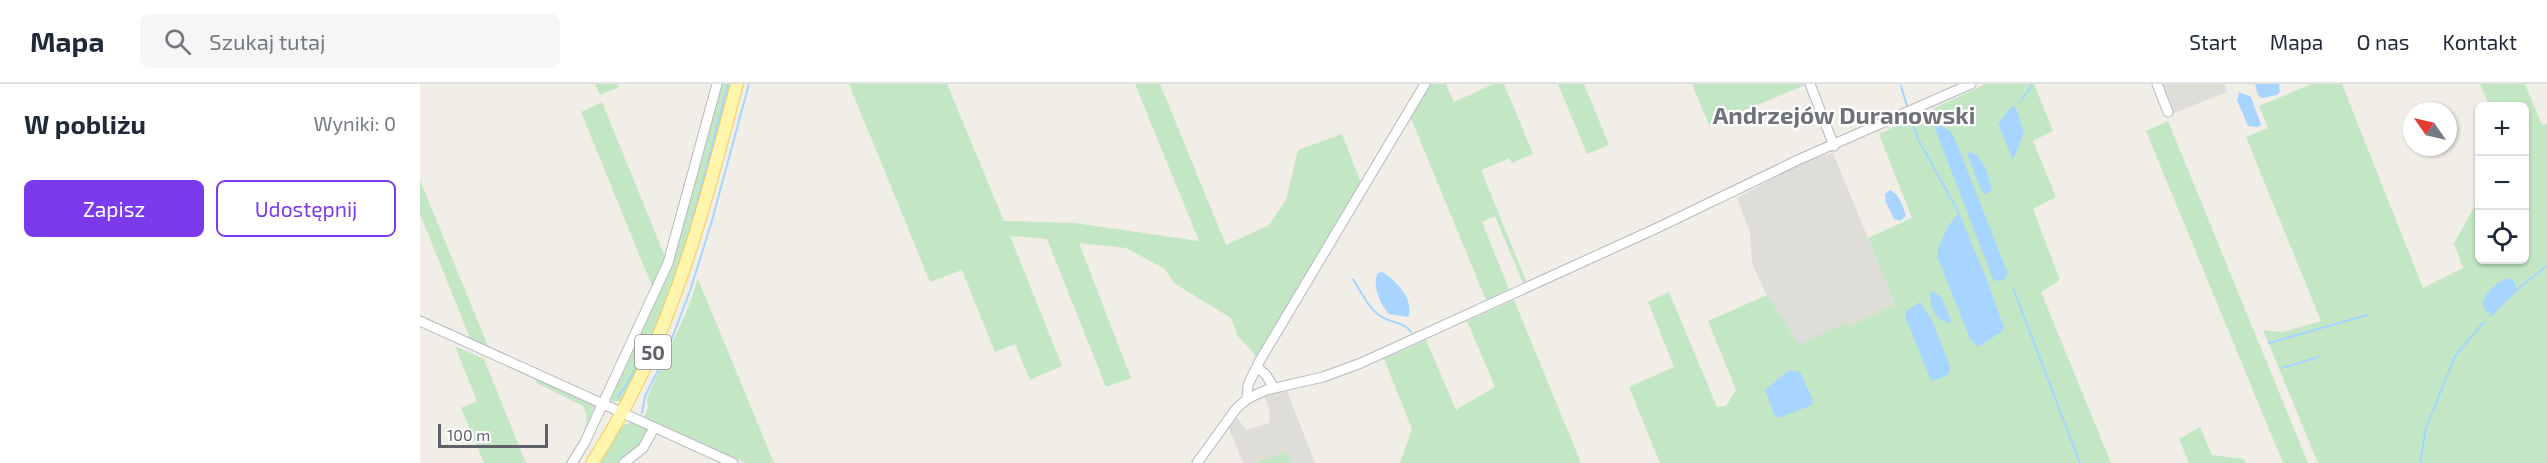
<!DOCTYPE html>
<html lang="pl">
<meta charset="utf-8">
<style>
:root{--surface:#fff;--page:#f6f6f7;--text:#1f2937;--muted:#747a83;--line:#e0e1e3;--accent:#7c3aed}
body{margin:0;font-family:"Exo 2",sans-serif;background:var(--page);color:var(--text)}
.controls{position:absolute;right:18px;top:18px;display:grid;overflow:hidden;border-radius:9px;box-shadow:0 2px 4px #0004}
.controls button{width:54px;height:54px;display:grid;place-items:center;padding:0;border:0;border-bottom:2px solid var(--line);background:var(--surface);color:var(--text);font:30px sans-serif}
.compass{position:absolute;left:1983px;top:18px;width:54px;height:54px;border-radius:50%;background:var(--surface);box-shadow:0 2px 4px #0004;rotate:304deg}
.scale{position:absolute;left:18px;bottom:15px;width:110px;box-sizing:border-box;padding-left:6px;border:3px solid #5e6167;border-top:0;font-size:16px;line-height:21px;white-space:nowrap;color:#5e6167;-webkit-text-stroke:4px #fff;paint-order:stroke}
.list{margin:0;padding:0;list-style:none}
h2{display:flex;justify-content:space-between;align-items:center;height:78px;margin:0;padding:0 24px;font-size:26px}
h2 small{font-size:20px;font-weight:400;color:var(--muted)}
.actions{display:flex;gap:12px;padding:18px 24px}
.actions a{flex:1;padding:14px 0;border:2px solid var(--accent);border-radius:9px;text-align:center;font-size:21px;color:var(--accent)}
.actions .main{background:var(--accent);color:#fff}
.icon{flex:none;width:33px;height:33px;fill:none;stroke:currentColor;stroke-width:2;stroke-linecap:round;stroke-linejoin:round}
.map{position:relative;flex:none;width:2127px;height:379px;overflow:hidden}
header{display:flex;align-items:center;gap:36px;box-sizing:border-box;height:84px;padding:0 30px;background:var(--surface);border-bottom:2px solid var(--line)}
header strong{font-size:28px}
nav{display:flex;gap:33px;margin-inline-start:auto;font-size:21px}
.search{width:420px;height:54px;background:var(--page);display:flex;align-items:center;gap:15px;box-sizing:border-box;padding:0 21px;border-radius:9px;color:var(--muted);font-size:22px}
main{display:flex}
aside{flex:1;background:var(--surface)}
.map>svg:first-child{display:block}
.industrial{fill:#dfddd8}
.green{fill:#c3e7c4}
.water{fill:#a7d5ff}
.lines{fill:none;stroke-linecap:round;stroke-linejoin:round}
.stream{stroke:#a7d5ff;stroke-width:2}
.minor-casing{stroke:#b6b8bd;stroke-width:11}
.major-casing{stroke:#f3cf5d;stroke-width:14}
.minor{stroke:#fff;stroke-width:9}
.major{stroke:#fff5ac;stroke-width:12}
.labels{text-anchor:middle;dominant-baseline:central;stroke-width:4.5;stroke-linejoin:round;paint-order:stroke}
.shield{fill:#fff;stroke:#8e9095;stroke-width:1.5}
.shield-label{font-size:20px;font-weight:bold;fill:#5e6167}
.quarter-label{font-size:24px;font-weight:bold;fill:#6f7379;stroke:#fff}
</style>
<header>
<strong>Mapa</strong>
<div class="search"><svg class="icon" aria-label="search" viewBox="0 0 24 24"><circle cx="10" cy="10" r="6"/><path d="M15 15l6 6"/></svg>Szukaj tutaj</div>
<nav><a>Start</a><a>Mapa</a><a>O nas</a><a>Kontakt</a></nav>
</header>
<main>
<aside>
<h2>W pobliżu<small>Wyniki: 0</small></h2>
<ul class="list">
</ul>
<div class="actions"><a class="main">Zapisz</a><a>Udostępnij</a></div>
</aside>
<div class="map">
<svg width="2127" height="379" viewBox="0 0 2127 379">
<rect width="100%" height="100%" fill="#f0eee6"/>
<!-- industrial -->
<path class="industrial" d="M 1743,0 L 1804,0 L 1807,8 L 1754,29 Z
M 1413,69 L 1475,220 L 1427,243 L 1424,240 L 1379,262 L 1345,208 L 1332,179 L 1330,148 L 1317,114 L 1385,77 Z
M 867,307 L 895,379 L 871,379 L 866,367 L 836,379 L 823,379 L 809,344 L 816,333 L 827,346 L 849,339 L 850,326 L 844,312 Z"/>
<!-- green -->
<path class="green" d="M 175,0 L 197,0 L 199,3 L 180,11 Z
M 299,0 L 311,0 L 269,151 L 239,239 L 204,316 L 192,318 L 190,313 L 271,111 Z
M 429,0 L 527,0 L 584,137 L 655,139 L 779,157 L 715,0 L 740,0 L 806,161 L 849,141 L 866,116 L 878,66 L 922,50 L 941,99 L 839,275 L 818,252 L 811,234 L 754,199 L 745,185 L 706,164 L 659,159 L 711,294 L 686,303 L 627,155 L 590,152 L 642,282 L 610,296 L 595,260 L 575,268 L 542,186 L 510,198 Z
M 1008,0 L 1026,0 L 1034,18 L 1073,0 L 1084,0 L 1113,70 L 1092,79 L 1090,74 L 1061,86 L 1106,197 L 1103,199 L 1075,132 L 1062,138 L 1089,205 L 1066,216 L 990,32 Z
M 1138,0 L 1164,0 L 1189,61 L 1167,70 Z
M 1272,0 L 1385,0 L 1385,1 L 1289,41 Z
M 1566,0 L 1614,0 L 1633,47 L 1613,57 L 1636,113 L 1613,125 L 1640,196 L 1621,208 L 1691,379 L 1240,379 L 1209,303 L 1254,283 L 1228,218 L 1249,208 L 1297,323 L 1306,322 L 1316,306 L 1288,237 L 1347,211 L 1379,261 L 1425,239 L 1427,243 L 1475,220 L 1448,154 L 1492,134 L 1459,50 Z
M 1892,0 L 1922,0 L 2003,204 L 2043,184 L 2034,159 L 2059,115 L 2060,176 L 2104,176 L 2104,22 L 2070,22 L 2060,0 L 2105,0 L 2122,41 L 2127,40 L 2127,379 L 1898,379 L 1843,246 L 1863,248 L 1901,237 L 1826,53 L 1848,44 L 1839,22 Z
M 182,18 L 245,173 L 232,202 L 161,28 Z
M 1748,37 L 1888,379 L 1863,379 L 1726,47 Z
M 0,96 L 68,262 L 50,254 L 0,130 Z
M 278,195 L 354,379 L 326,379 L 224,333 L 228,324 L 227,314 L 268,224 Z
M 1094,216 L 1161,379 L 980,379 L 992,345 L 964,275 L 1006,256 L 1036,326 L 1075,303 L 1047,237 Z
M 35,262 L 64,275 L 106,379 L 64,379 L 41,324 L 57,317 Z
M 113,292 L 173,319 L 175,322 L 155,370 C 161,355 172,338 163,322 L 117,299 Z
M 213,337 L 223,342 L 228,348 L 221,362 L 201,379 L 180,379 L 202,342 Z
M 1780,343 L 1792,371 L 1824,375 L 1826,379 L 1769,379 L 1759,355 Z
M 866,367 L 871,379 L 836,379 Z"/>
<!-- water -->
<path class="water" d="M 1835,0 L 1859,0 L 1860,8 L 1857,11 L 1842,14 L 1838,11 Z
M 1819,8 L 1831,13 L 1841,41 L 1837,43 L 1828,42 L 1817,16 Z
M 1592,22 L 1596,24 L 1604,48 L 1593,76 L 1578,40 Z
M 1512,37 L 1530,47 L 1535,55 L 1588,190 L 1583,196 L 1576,197 L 1573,195 Z
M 1549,67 C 1564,72 1569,92 1572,106 L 1566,111 L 1561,106 L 1548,73 Z
M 1470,106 C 1479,110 1483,122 1486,132 L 1480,137 L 1474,135 L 1466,118 L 1465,110 Z
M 1539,129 L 1567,196 L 1584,244 L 1580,249 L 1558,263 L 1550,255 L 1517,172 C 1519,157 1528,140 1539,129 Z
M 962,188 C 976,196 995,216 988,233 L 969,230 C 961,221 951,201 958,189 Z
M 2089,194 L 2094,197 L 2097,205 L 2072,230 C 2049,221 2076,197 2089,194 Z
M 1513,207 L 1521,213 L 1531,236 L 1530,239 C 1514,236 1511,224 1510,210 Z
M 1500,218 L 1512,236 L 1530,282 L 1529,290 L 1514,297 L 1510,294 L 1485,233 L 1486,227 Z
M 1369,286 L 1380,288 L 1393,316 L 1392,321 L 1359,334 L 1355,332 L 1345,306 Z"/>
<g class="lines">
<!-- stream -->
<path class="stream" d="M 1481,2 L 1487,22
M 1600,18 L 1612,2
M 1491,34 L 1498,55 L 1539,129
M 933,195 C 941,207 949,226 962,233 C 972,239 984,238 991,248
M 1593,204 L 1660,379
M 2070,232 L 2101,202 L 2127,182
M 1849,259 L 1947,231
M 1862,284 L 1898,273
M 198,313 C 256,231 282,98 308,0
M 222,329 L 225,312 L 244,275 L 270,207 L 291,140 L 329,0
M 2000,379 L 2006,344 L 2035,272 L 2064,238"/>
<!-- minor casing -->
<g class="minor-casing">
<path id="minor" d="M 1390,0 L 1414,62
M 1737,0 L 1748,28
M 0,237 L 313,379
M 837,283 L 846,291 L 854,304
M 827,315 L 828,301 L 839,278 L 1005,0
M 152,379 L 165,358 L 248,179 L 297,0
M 204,379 L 223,364 L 234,344
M 777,379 L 816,325 L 827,315 L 846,306 L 903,293 L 941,279 L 1237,144 L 1380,75 L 1551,0"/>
</g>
<!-- major casing -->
<g class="major-casing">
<path id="major" d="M 172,379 C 251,257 280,138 317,0"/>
</g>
<!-- minor -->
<use href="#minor" class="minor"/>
<!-- major -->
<use href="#major" class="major"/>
</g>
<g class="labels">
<!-- shield labels -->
<rect class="shield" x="215" y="251" width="36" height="34" rx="4.5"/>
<g class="shield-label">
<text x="233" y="268">50</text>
</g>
<!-- quarter labels -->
<g class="quarter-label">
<text x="1424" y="30">Andrzejów Duranowski</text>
</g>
</g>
</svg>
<div class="controls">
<button>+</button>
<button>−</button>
<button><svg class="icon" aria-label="locate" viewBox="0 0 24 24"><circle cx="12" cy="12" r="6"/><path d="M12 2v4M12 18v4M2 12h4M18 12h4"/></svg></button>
</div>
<svg class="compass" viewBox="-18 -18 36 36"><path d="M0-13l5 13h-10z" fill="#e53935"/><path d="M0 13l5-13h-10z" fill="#747a83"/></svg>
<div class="scale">100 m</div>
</div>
</main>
